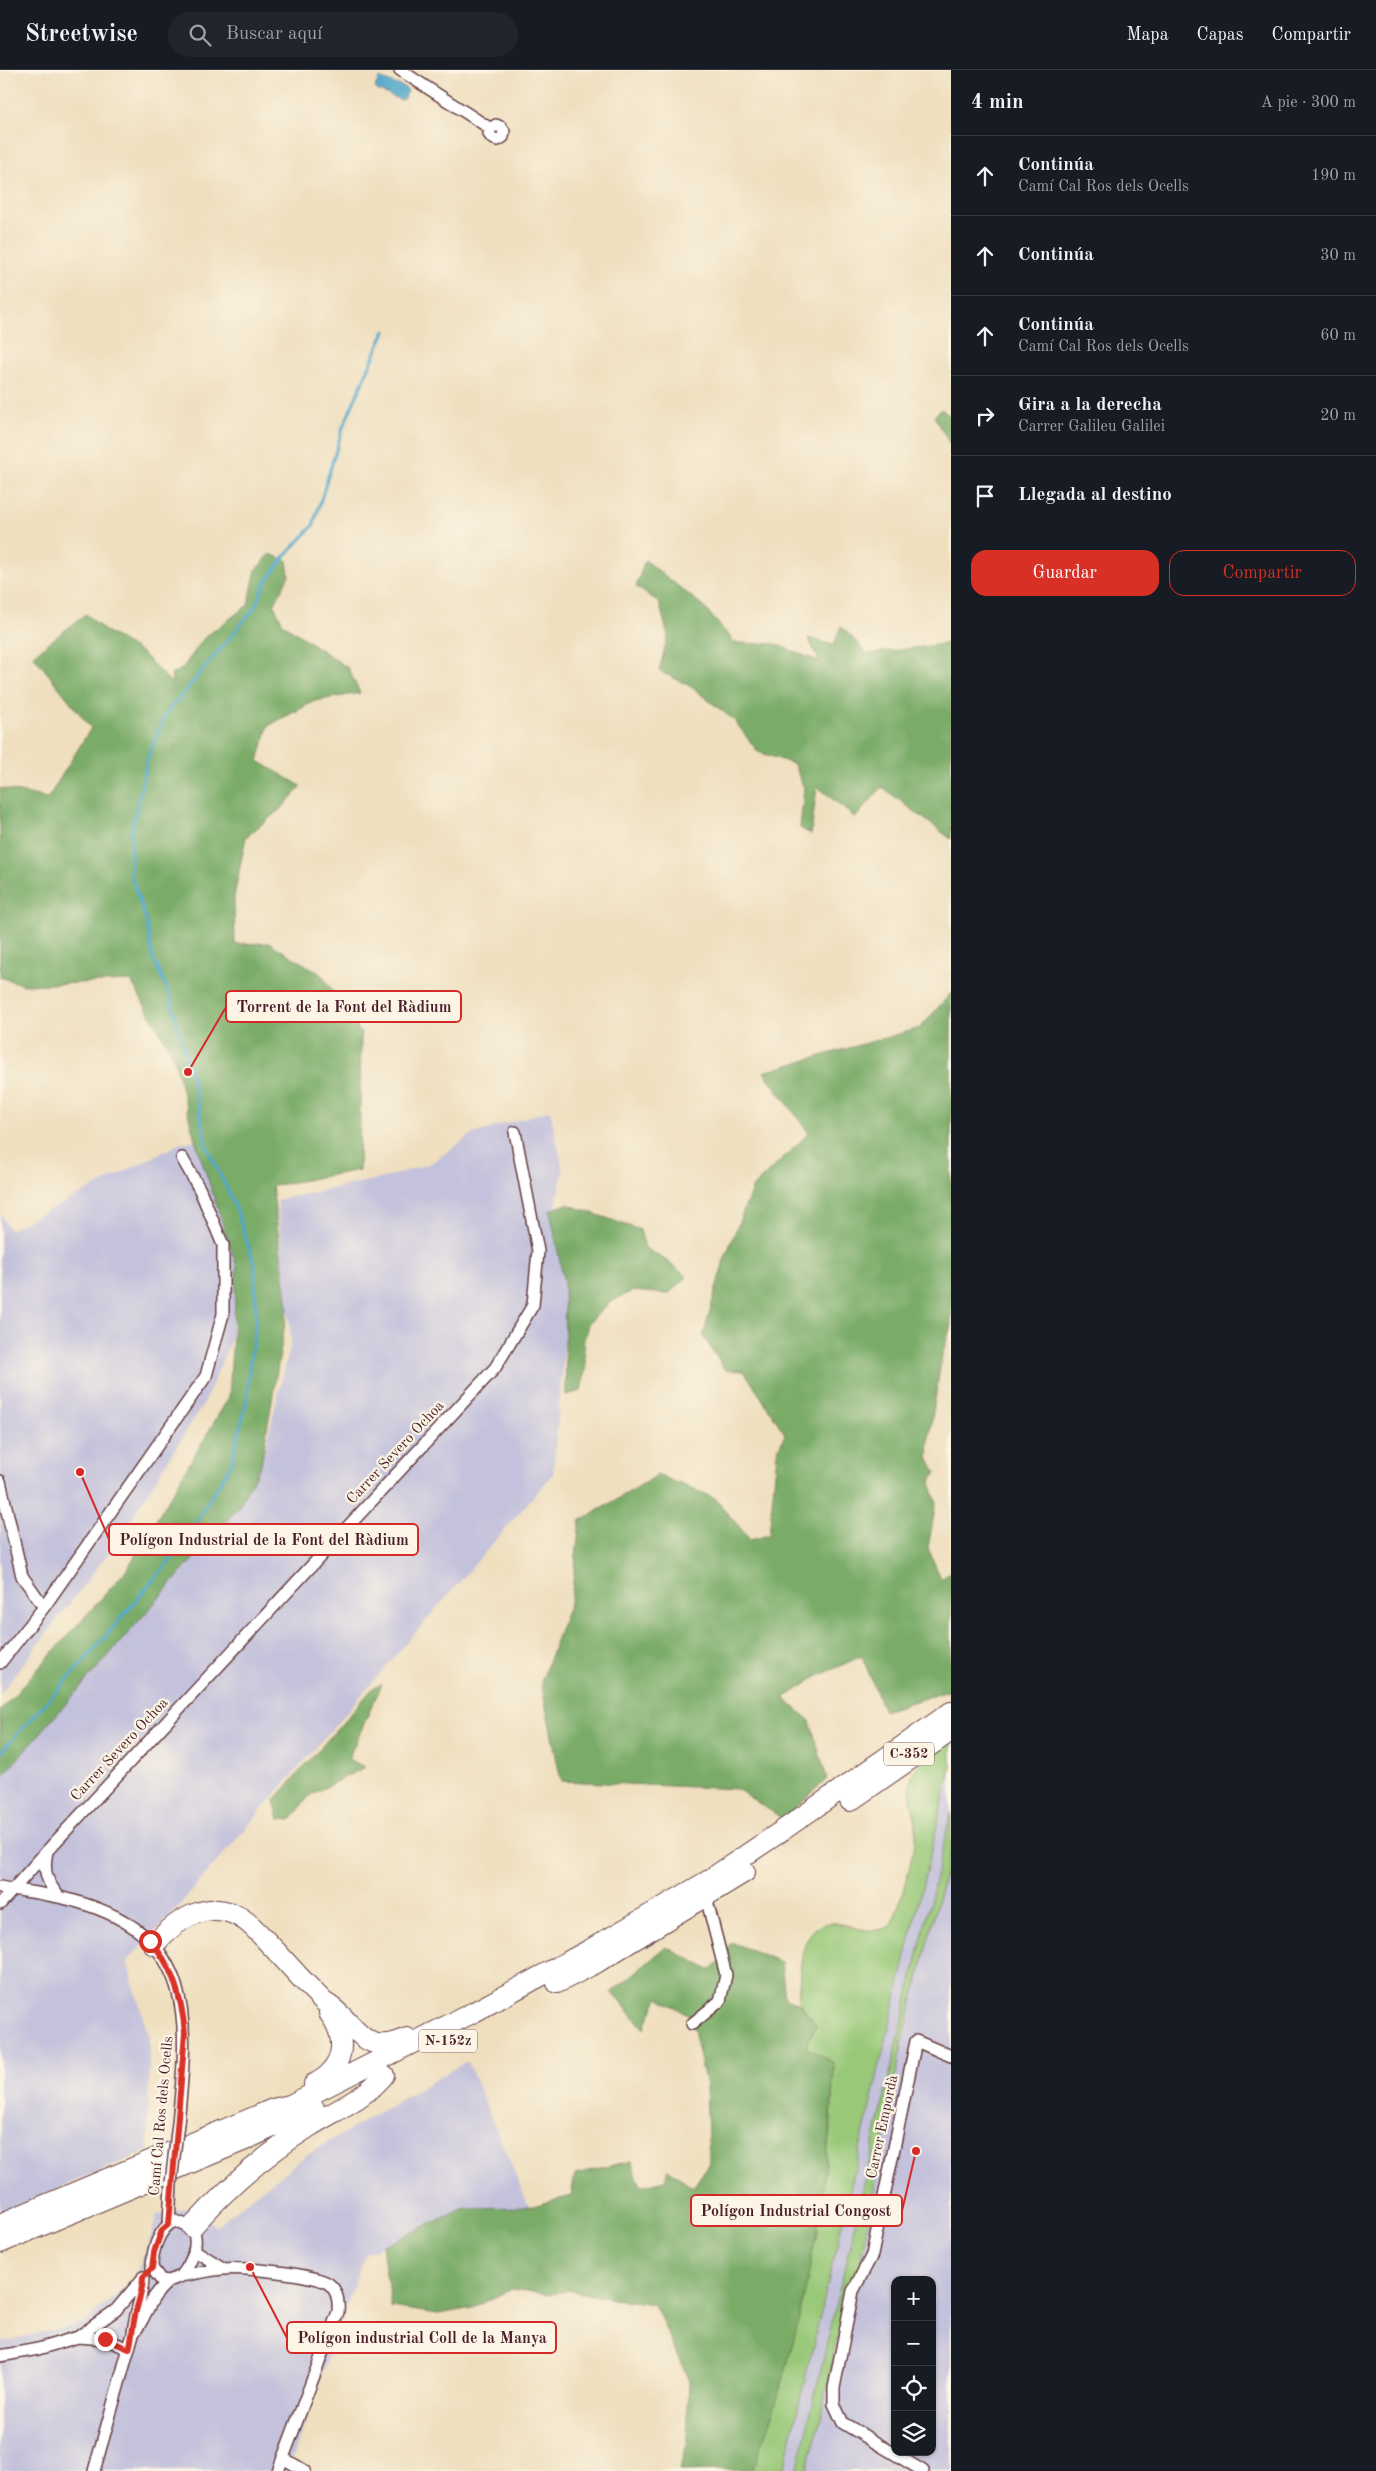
<!DOCTYPE html>
<html lang="es">
<meta charset="utf-8">
<style>
:root{--surface:#171b24;--page:#20242c;--text:#f1f3f6;--muted:#9ea1a6;--line:#363941;--accent:#d93025}
body{margin:0;font-family:"Old Standard TT",serif;background:var(--page);color:var(--text)}
.controls{position:absolute;right:15px;bottom:15px;display:grid;overflow:hidden;border-radius:10px;box-shadow:0 1px 4px #0004}
.controls button{width:45px;height:45px;display:grid;place-items:center;padding:0;border:0;border-bottom:1px solid var(--line);background:var(--surface);color:var(--text);font:25px sans-serif}
.stop{position:absolute;width:15px;height:15px;margin:-11px;border:4px solid #d93025;border-radius:50%;background:#fff}
.stop.end{background:#d93025;border-color:#fff;box-shadow:0 1px 5px #0008}
.list{margin:0;padding:0;list-style:none}
h2{display:flex;justify-content:space-between;align-items:center;height:65px;margin:0;padding:0 20px;font-size:21px}
h2 small{font-size:16px;font-weight:400;color:var(--muted)}
.list li{display:grid;grid-template-columns:32px 1fr auto;gap:15px;align-items:center;box-sizing:border-box;height:80px;padding:0 20px;border-top:1px solid var(--line)}
.list b{display:block;font-size:19px;white-space:nowrap}
.list p{margin:0;font-size:16px;white-space:nowrap;color:var(--muted)}
.list em{font-size:16px;font-style:normal;color:var(--muted)}
.actions{display:flex;gap:10px;padding:15px 20px}
.actions a{flex:1;padding:11px 0;border:1px solid var(--accent);border-radius:15px;text-align:center;font-size:18px;color:var(--accent)}
.actions .main{background:var(--accent);color:#fff}
.icon{flex:none;width:28px;height:28px;fill:none;stroke:currentColor;stroke-width:2;stroke-linecap:round;stroke-linejoin:round}
.map{position:relative;flex:none;width:951px;height:2401px;overflow:hidden}
header{display:flex;align-items:center;gap:30px;box-sizing:border-box;height:70px;padding:0 25px;background:var(--surface);border-bottom:1px solid var(--line)}
header strong{font-size:24px}
nav{display:flex;gap:28px;margin-inline-start:auto;font-size:18px}
.search{width:350px;height:45px;background:var(--page);display:flex;align-items:center;gap:12px;box-sizing:border-box;padding:0 18px;border-radius:28px;color:var(--muted);font-size:19px}
main{display:flex}
aside{flex:1;background:var(--surface)}
.map>svg:first-child{display:block}
.industrial{fill:#c3c1db;fill-rule:evenodd}
.green{fill:#98c878;stroke:#717452}
.forest{fill:#7aac68;stroke:#62664a}
.water{fill:#4ea7cb;stroke:#4c637b}
.lines{fill:none;stroke-linecap:round;stroke-linejoin:round}
.stream{stroke:#4ea7cb;stroke-width:3}
.street-casing{stroke:#633c41;stroke-width:14}
.highway-casing{stroke:#633c41;stroke-width:22}
.street{stroke:#fff;stroke-width:11}
.highway{stroke:#fff;stroke-width:20}
.street-bridge-casing{stroke:#633c41;stroke-width:14;stroke-linecap:butt}
.street-bridge{stroke:#fff;stroke-width:11}
.route{stroke:#d93025;stroke-width:6}
.labels{text-anchor:middle;dominant-baseline:central;stroke-width:4.5;stroke-linejoin:round;paint-order:stroke}
.shield{fill:#fcf5e5;stroke:#7f5f63;stroke-width:1}
.shield-label{font-size:14px;font-weight:bold;fill:#4a1f2b}
.street-label{font-size:15px;fill:#4a1f2b;stroke:#fcf5e5}
.leader{fill:none;stroke:#d62828;stroke-width:2}
.callout-dot{fill:#d62828;stroke:#fcf5e5;stroke-width:2}
.callout{fill:#fcf5e5;stroke:#d62828;stroke-width:2}
.callout-label{font-size:16px;text-anchor:middle;font-weight:bold;fill:#4a1f2b}
</style>
<header>
<strong>Streetwise</strong>
<div class="search"><svg class="icon" aria-label="search" viewBox="0 0 24 24"><circle cx="10" cy="10" r="6"/><path d="M15 15l6 6"/></svg>Buscar aquí</div>
<nav><a>Mapa</a><a>Capas</a><a>Compartir</a></nav>
</header>
<main>
<div class="map">
<svg width="951" height="2401" viewBox="0 0 951 2401">
<rect width="100%" height="100%" fill="#fcf5e5"/>
<filter id="ink" filterUnits="userSpaceOnUse"><feTurbulence type="fractalNoise" baseFrequency=".02" numOctaves="2"/><feDisplacementMap in="SourceGraphic" scale="10" xChannelSelector="R" yChannelSelector="G"/><feConvolveMatrix kernelMatrix="1 2 1 2 8 2 1 2 1" color-interpolation-filters="sRGB"/></filter>
<filter id="wash" filterUnits="userSpaceOnUse"><feTurbulence type="fractalNoise" baseFrequency=".0096" numOctaves="4" result="noise"/><feDisplacementMap in="SourceGraphic" scale="20" xChannelSelector="R" yChannelSelector="G"/><feGaussianBlur stdDeviation="1.12" result="paint"/><feColorMatrix in="noise" values="0 0 0 0 0 0 0 0 0 0 0 0 0 0 0 0 0 1.4 0 .05"/><feComposite in="paint" operator="in"/></filter>
<g filter="url(#wash)">
<rect width="100%" height="100%" fill="#efdfbf"/>
<!-- industrial -->
<path class="industrial" d="M 550,1040 L 563,1100 L 556,1135 L 570,1212 L 553,1404 L 169,1847 L 127,1891 L 149,1968 L 148,2081 L 0,2142 L 0,1709 L 237,1439 L 261,1395 L 291,1272 L 277,1130 L 388,1107 L 431,1093 L 473,1064 Z
M 195,1070 L 226,1143 L 237,1197 L 231,1270 L 205,1331 L 117,1472 L 0,1624 L 0,1144 L 10,1160 L 179,1074 Z
M 951,1697 L 951,1743 L 944,1778 L 822,2299 L 797,2401 L 783,2401 Z
M 951,1780 L 951,2401 L 806,2401 L 821,2352 L 903,1968 ZM 895,2210 L 932,2210 L 932,2382 L 895,2382 Z
M 467,1991 L 529,2137 L 465,2138 L 365,2184 L 288,2401 L 0,2401 L 0,2272 L 83,2253 L 134,2209 L 148,2175 L 157,2145 L 195,2137 L 215,2156 L 308,2084 Z"/>
<!-- green -->
<path class="green" d="M 951,1667 L 951,1697 L 783,2401 L 752,2401 L 783,2309 L 817,2163 L 831,2053 L 834,1993 L 805,1977 L 816,1955 L 798,1931 C 801,1905 796,1852 834,1853 C 841,1853 849,1856 856,1858 C 868,1861 879,1862 890,1856 C 899,1842 914,1783 916,1764 C 918,1743 903,1721 914,1701 C 923,1686 938,1677 951,1667 Z
M 951,1743 L 951,1780 L 903,1968 L 860,2194 L 836,2273 L 821,2352 L 806,2401 L 797,2401 Z"/>
<!-- forest -->
<path class="forest" d="M 941,339 L 951,347 L 951,376 L 934,346 Z
M 270,484 L 287,491 L 289,505 L 274,535 L 283,554 L 348,598 L 360,623 L 315,631 L 268,656 L 258,691 L 301,716 L 283,737 L 246,767 L 234,826 L 235,874 L 270,873 L 322,905 L 361,963 L 359,1100 L 272,1116 L 288,1236 L 261,1395 L 237,1439 L 0,1709 L 0,1641 L 126,1501 L 229,1327 L 237,1197 L 195,1070 L 173,985 L 131,911 L 24,915 L 0,907 L 0,718 L 48,728 L 91,658 L 33,585 L 86,544 L 104,560 L 142,583 L 171,613 L 172,604 L 182,599 L 204,568 L 248,535 L 256,500 Z
M 645,490 L 702,535 L 735,573 L 775,574 L 820,592 L 808,568 L 834,575 L 841,556 L 868,584 L 951,573 L 951,769 L 882,717 L 855,748 L 817,716 L 811,764 L 800,758 L 804,718 L 794,694 L 758,682 L 734,650 L 690,616 L 659,601 L 668,566 L 659,532 L 636,517 Z
M 951,923 L 951,1256 L 942,1285 L 929,1368 L 928,1387 L 936,1403 L 930,1411 L 936,1432 L 928,1478 L 941,1509 L 951,1502 L 951,1620 L 884,1641 L 862,1586 L 818,1606 L 784,1628 L 810,1651 L 827,1709 L 783,1749 L 737,1719 L 561,1711 L 541,1612 L 571,1530 L 580,1451 L 658,1405 L 715,1428 L 750,1470 L 769,1465 L 777,1382 L 785,1364 L 744,1301 L 725,1300 L 703,1266 L 724,1190 L 753,1117 L 809,1063 L 764,1002 L 920,958 Z
M 567,1134 L 640,1160 L 645,1178 L 664,1189 L 687,1207 L 668,1224 L 632,1221 L 609,1233 L 588,1254 L 583,1275 L 586,1296 L 581,1321 L 566,1325 L 564,1213 L 550,1140 Z
M 382,1614 L 348,1689 L 365,1697 L 310,1725 L 291,1750 L 279,1749 L 274,1731 L 373,1618 Z
M 731,1872 L 781,1892 L 785,1929 L 799,1934 L 816,1955 L 806,1977 L 834,1993 C 829,2100 813,2206 783,2309 C 775,2339 763,2369 753,2399 L 680,2401 L 687,2369 L 689,2311 L 654,2234 L 613,2229 L 568,2220 L 547,2224 L 511,2219 L 473,2238 L 438,2244 L 391,2237 L 382,2176 L 465,2138 L 529,2137 L 571,2126 L 575,2104 L 631,2091 L 641,2116 L 665,2110 L 668,2099 L 693,2117 L 709,2094 L 706,2016 L 691,1946 L 658,1928 L 644,1959 L 612,1922 L 666,1877 L 710,1900 L 724,1887 Z"/>
<!-- water -->
<path class="water" d="M 379,8 L 406,18 L 408,21 L 404,29 L 401,30 L 377,20 L 375,17 Z"/>
<g class="lines">
<!-- stream -->
<path class="stream" d="M 0,1683 L 87,1588 L 179,1480 L 231,1394 L 247,1330 L 249,1299 L 256,1251 L 255,1196 L 236,1138 L 206,1075 L 198,1032 L 169,922 L 153,889 L 146,850 L 131,806 L 131,763 L 148,687 L 165,645 L 254,539 L 266,512 L 285,486 L 313,456 L 343,357 L 385,261"/>
</g>
</g>
<g filter="url(#ink)">
<g class="lines">
<!-- street casing -->
<g class="street-casing">
<path id="street" d="M 400,0 L 491,59 L 491,58 L 496,55 L 501,57 L 504,61 L 503,67 L 498,70 L 492,68 L 489,64 L 491,58
M 0,1411 L 22,1506 L 44,1537
M 0,1593 L 44,1537 L 206,1306 L 223,1244 L 223,1175 L 200,1120 L 182,1088
M 47,1781 C 43,1801 46,1811 59,1827
M 0,1817 C 26,1822 53,1824 78,1832 C 198,1867 188,1952 178,2053
M 0,1834 L 47,1781 L 495,1298 L 533,1235 L 538,1181 L 515,1062
M 692,1954 L 720,1931 L 726,1905 L 706,1827
M 175,2151 L 192,2157 C 200,2173 192,2193 181,2206 L 169,2211 L 161,2210 L 152,2198 C 152,2182 158,2158 175,2151 Z
M 169,2154 L 171,2113
M 194,2180 L 224,2199
M 181,2206 C 195,2204 209,2200 223,2199 C 242,2197 315,2204 329,2214 C 338,2221 339,2231 338,2242 L 278,2401
M 133,2264 C 149,2244 147,2229 169,2211
M 78,2267 L 116,2240 L 143,2208
M 0,2286 L 38,2279 L 78,2267 L 105,2269 L 129,2279
M 283,2388 L 305,2401
M 94,2401 L 133,2264 C 134,2244 143,2227 143,2207
M 923,2401 L 843,2353 L 834,2334 L 834,2318 L 853,2221 L 872,2185 L 916,1971 L 951,1986"/>
</g>
<!-- highway casing -->
<g class="highway-casing">
<path id="highway" d="M 850,1731 L 951,1661
M 154,1875 C 177,1848 213,1825 247,1852 C 258,1861 267,1872 277,1882 C 292,1899 308,1916 324,1932 C 356,1949 360,1990 407,1968
M 557,1913 L 596,1893 L 745,1802
M 314,2014 C 344,2000 349,1969 329,1943
M 0,2154 L 273,2039 L 290,2035 L 474,1942 L 591,1879 L 706,1812 L 786,1758 L 951,1642
M 192,2157 C 226,2119 266,2084 309,2057 C 335,2040 365,2029 384,2005
M 0,2173 L 245,2070 L 314,2038"/>
</g>
<!-- street -->
<use href="#street" class="street"/>
<!-- highway -->
<use href="#highway" class="highway"/>
<!-- street-bridge casing -->
<g class="street-bridge-casing">
<path id="street-bridge" d="M 171,2113 L 178,2053"/>
</g>
<!-- street-bridge -->
<use href="#street-bridge" class="street-bridge"/>
</g>
</g>
<g class="lines" filter="url(#ink)">
<!-- route -->
<path class="route" d="M 105,2269 L 129,2279 C 132,2270 132,2261 134,2251 C 136,2236 143,2223 143,2207 L 152,2198 L 154,2182 L 162,2160 L 169,2154 L 185,1963 C 182,1930 174,1896 150,1871"/>
</g>
<g class="labels">
<!-- shield labels -->
<g class="shield">
<rect x="884" y="1672.5" width="50" height="23" rx="4"/>
<rect x="419" y="1959.5" width="58" height="23" rx="4"/>
</g>
<g class="shield-label">
<text x="909" y="1684">C-352</text>
<text x="448" y="1971">N-152z</text>
</g>
<!-- street labels -->
<g class="street-label">
<text transform="translate(396 1383) rotate(-47)">Carrer Severo Ochoa</text>
<text transform="translate(120 1680) rotate(-47)">Carrer Severo Ochoa</text>
<text transform="translate(162 2046) rotate(-85)">Camí Cal Ros dels Ocells</text>
<text transform="translate(883 2057) rotate(-78)">Carrer Empordà</text>
</g>
</g>
<!-- callouts -->
<path class="leader" d="M188 1002L226 937M80 1402L109 1469M916 2081L902 2141M250 2197L287 2268"/>
<g class="callout-dot">
<circle cx="188" cy="1002" r="5"/>
<circle cx="80" cy="1402" r="5"/>
<circle cx="916" cy="2081" r="5"/>
<circle cx="250" cy="2197" r="5"/>
</g>
<g class="callout">
<rect x="226" y="921" width="235" height="31" rx="5"/>
<rect x="109" y="1454" width="309" height="31" rx="5"/>
<rect x="691" y="2125" width="211" height="31" rx="5"/>
<rect x="287" y="2252" width="269" height="31" rx="5"/>
</g>
<g class="callout-label">
<text x="344" y="942">Torrent de la Font del Ràdium</text>
<text x="264" y="1475">Polígon Industrial de la Font del Ràdium</text>
<text x="796" y="2146">Polígon Industrial Congost</text>
<text x="422" y="2273">Polígon industrial Coll de la Manya</text>
</g>
</svg>
<div class="controls">
<button>+</button>
<button>−</button>
<button><svg class="icon" aria-label="locate" viewBox="0 0 24 24"><circle cx="12" cy="12" r="6"/><path d="M12 2v4M12 18v4M2 12h4M18 12h4"/></svg></button>
<button><svg class="icon" aria-label="layers" viewBox="0 0 24 24"><path d="M12 4l9 5-9 5-9-5zM3 14l9 5 9-5"/></svg></button>
</div>
<div class="stop" style="left:150px;top:1871px"></div>
<div class="stop end" style="left:105px;top:2269px"></div>
</div>
<aside>
<h2>4 min<small>A pie · 300 m</small></h2>
<ul class="list">
<li><svg class="icon" aria-label="ahead" viewBox="0 0 24 24"><path d="M12 20V5M6 11l6-6 6 6"/></svg><div><b>Continúa</b><p>Camí Cal Ros dels Ocells</p></div><em>190 m</em></li>
<li><svg class="icon" aria-label="ahead" viewBox="0 0 24 24"><path d="M12 20V5M6 11l6-6 6 6"/></svg><div><b>Continúa</b></div><em>30 m</em></li>
<li><svg class="icon" aria-label="ahead" viewBox="0 0 24 24"><path d="M12 20V5M6 11l6-6 6 6"/></svg><div><b>Continúa</b><p>Camí Cal Ros dels Ocells</p></div><em>60 m</em></li>
<li><svg class="icon" aria-label="right" viewBox="0 0 24 24"><path d="M7 20v-9h11M14 6l5 5-5 5"/></svg><div><b>Gira a la derecha</b><p>Carrer Galileu Galilei</p></div><em>20 m</em></li>
<li><svg class="icon" aria-label="arrive" viewBox="0 0 24 24"><path d="M6 21V4h12l-3 4 3 4H6"/></svg><div><b>Llegada al destino</b></div></li>
</ul>
<div class="actions"><a class="main">Guardar</a><a>Compartir</a></div>
</aside>
</main>
